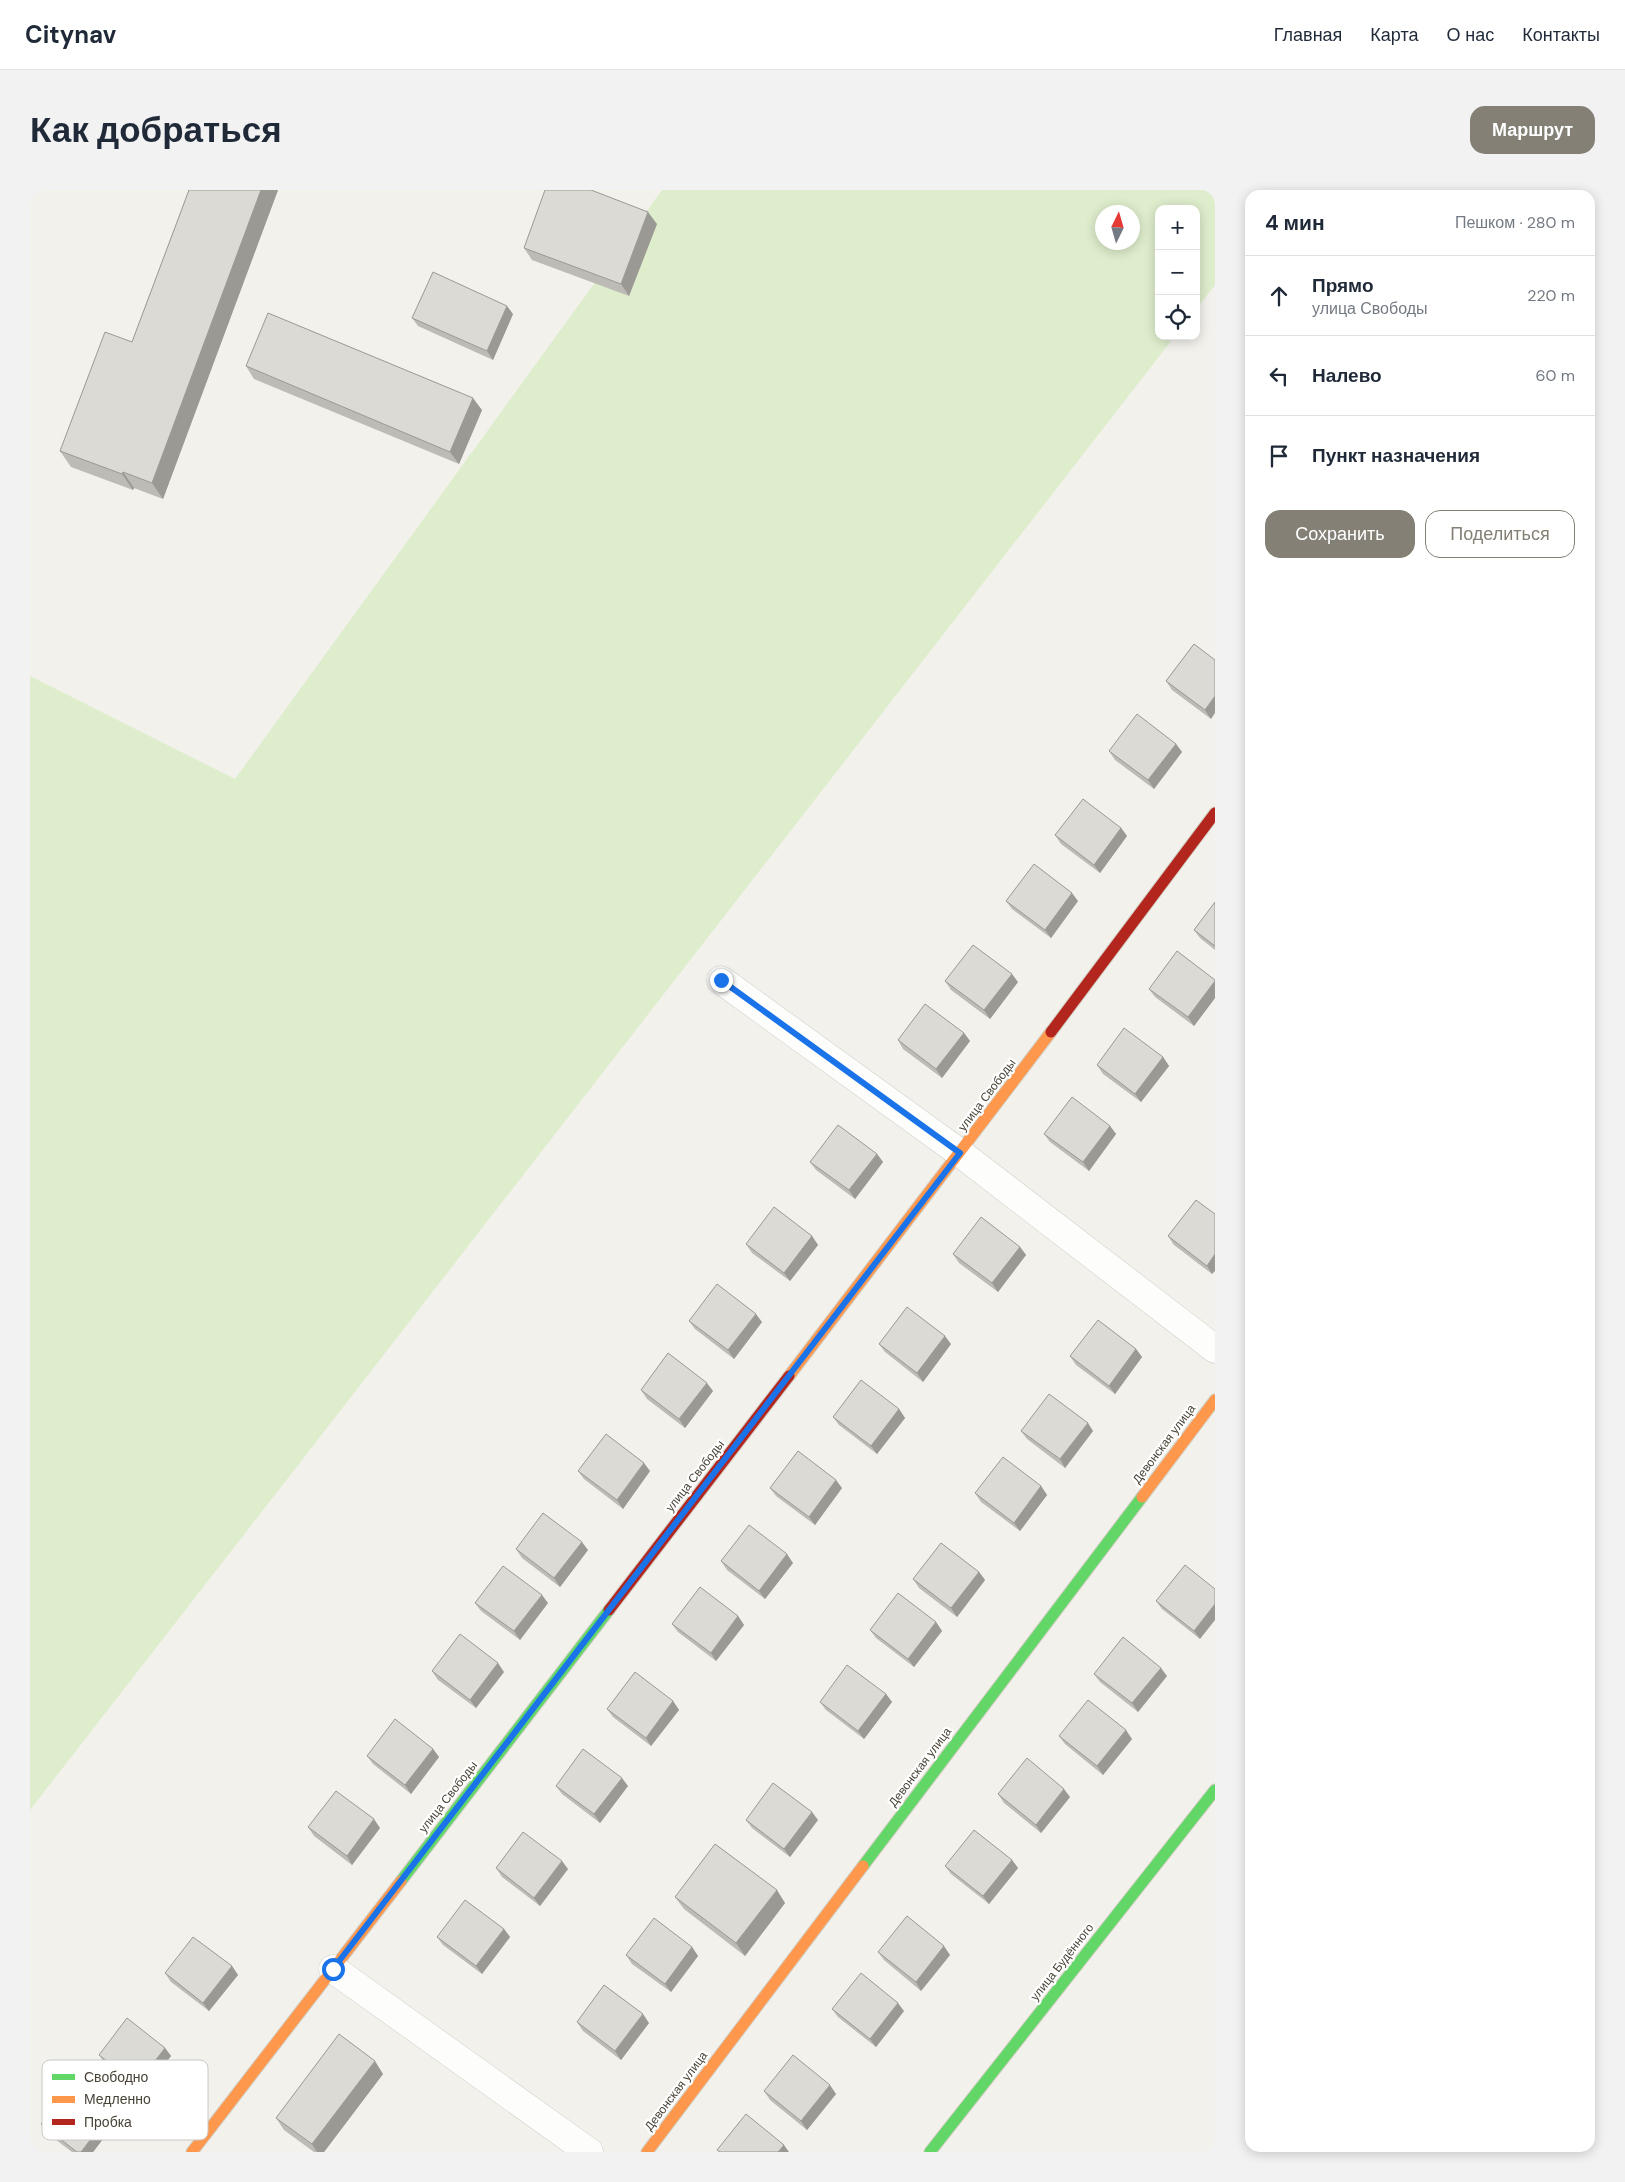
<!DOCTYPE html>
<html lang="ru">
<meta charset="utf-8">
<style>
:root{--surface:#fff;--page:#f2f2f3;--text:#1f2937;--muted:#747a83;--line:#e0e1e3;--accent:#848076}
body{margin:0;font-family:"DM Sans",sans-serif;background:var(--page);color:var(--text)}
.controls{position:absolute;right:15px;top:15px;display:grid;overflow:hidden;border-radius:10px;box-shadow:0 2px 12px #0003}
.controls button{width:45px;height:45px;display:grid;place-items:center;padding:0;border:0;border-bottom:1px solid var(--line);background:var(--surface);color:var(--text);font:25px sans-serif}
.compass{position:absolute;left:1065px;top:15px;width:45px;height:45px;border-radius:50%;background:var(--surface);box-shadow:0 2px 12px #0003;rotate:5deg}
.stop{position:absolute;width:15px;height:15px;margin:-11px;border:4px solid #1a73e8;border-radius:50%;background:#fff}
.stop.end{background:#1a73e8;border-color:#fff;box-shadow:0 1px 5px #0008}
.list{margin:0;padding:0;list-style:none}
h2{display:flex;justify-content:space-between;align-items:center;height:65px;margin:0;padding:0 20px;font-size:21px}
h2 small{font-size:16px;font-weight:400;color:var(--muted)}
.list li{display:grid;grid-template-columns:32px 1fr auto;gap:15px;align-items:center;box-sizing:border-box;height:80px;padding:0 20px;border-top:1px solid var(--line)}
.list b{display:block;font-size:19px;white-space:nowrap}
.list p{margin:0;font-size:16px;white-space:nowrap;color:var(--muted)}
.list em{font-size:16px;font-style:normal;color:var(--muted)}
.actions{display:flex;gap:10px;padding:15px 20px}
.actions a{flex:1;padding:11px 0;border:1px solid var(--accent);border-radius:15px;text-align:center;font-size:18px;color:var(--accent)}
.actions .main{background:var(--accent);color:#fff}
.icon{flex:none;width:28px;height:28px;fill:none;stroke:currentColor;stroke-width:2;stroke-linecap:round;stroke-linejoin:round}
.map{position:relative;flex:none;width:1185px;height:1962px;overflow:hidden;border-radius:15px}
header{display:flex;align-items:center;gap:30px;box-sizing:border-box;height:70px;padding:0 25px;background:var(--surface);border-bottom:1px solid var(--line)}
header strong{font-size:24px}
nav{display:flex;gap:28px;margin-inline-start:auto;font-size:18px}
.intro{display:flex;align-items:center;justify-content:space-between;box-sizing:border-box;height:120px;padding:0 30px}
h1{margin:0;font-size:35px}
.button{padding:12px 22px;border-radius:15px;background:var(--accent);color:#fff;font-size:18px;font-weight:700}
main{display:flex;gap:30px;padding:0 30px}
aside{flex:1;background:var(--surface);border-radius:15px;box-shadow:0 2px 12px #0003}
.map>svg:first-child{display:block}
.green{fill:#deedcc;fill-rule:evenodd}
.lines{fill:none;stroke-linecap:round;stroke-linejoin:round}
.street-casing{stroke:#d0cfc9;stroke-width:29}
.fast-casing{stroke:#d2cec3;stroke-width:13}
.slow-casing{stroke:#d2cec3;stroke-width:13}
.jam-casing{stroke:#d2cec3;stroke-width:13}
.street{stroke:#fdfdfc;stroke-width:28}
.fast{stroke:#63d668;stroke-width:11}
.slow{stroke:#ff974d;stroke-width:11}
.jam{stroke:#b3261e;stroke-width:11}
.wall{fill:#bdbbb6}
.shaded-wall{fill:#9a9994}
.building{fill:#dcdad4;stroke:#9a9994}
.route{stroke:#1a73e8;stroke-width:6}
.labels{text-anchor:middle;dominant-baseline:central;stroke-width:4.5;stroke-linejoin:round;paint-order:stroke}
.street-label{font-size:12px;fill:#494337;stroke:#fff}
.key{fill:#fff;stroke:#c8c7c3;stroke-width:1}
.key-label{font-size:14px;fill:#494337}
</style>
<header>
<strong>Citynav</strong>
<nav><a>Главная</a><a>Карта</a><a>О нас</a><a>Контакты</a></nav>
</header>
<div class="intro"><h1>Как добраться</h1><a class="button">Маршрут</a></div>
<main>
<div class="map">
<svg width="1185" height="1962" viewBox="0 0 1185 1962">
<rect width="100%" height="100%" fill="#f2f1ec"/>
<!-- green -->
<path class="green" d="M 632,0 L 1185,0 L 1185,95 L 1166,119 L 1166,19 L 1129,19 L 1129,146 L 1145,146 L 0,1620 L 0,486 L 205,589 ZM 1072,22 L 1102,22 L 1102,52 L 1072,52 Z"/>
<g class="lines">
<!-- street casing -->
<g class="street-casing">
<path id="street" d="M 691,790 L 930,963 L 1185,1159
M 303,1779 L 559,1962"/>
</g>
<!-- fast casing -->
<g class="fast-casing">
<path id="fast" d="M 833,1676 L 1112,1307
M 371,1691 L 579,1420
M 900,1962 L 1185,1600"/>
</g>
<!-- slow casing -->
<g class="slow-casing">
<path id="slow" d="M 759,1186 L 1021,842
M 1112,1307 L 1185,1210
M 162,1962 L 371,1691
M 617,1962 L 833,1676"/>
</g>
<!-- jam casing -->
<g class="jam-casing">
<path id="jam" d="M 1021,842 L 1185,623
M 579,1420 L 759,1186"/>
</g>
<!-- street -->
<use href="#street" class="street"/>
<!-- fast -->
<use href="#fast" class="fast"/>
<!-- slow -->
<use href="#slow" class="slow"/>
<!-- jam -->
<use href="#jam" class="jam"/>
</g>
<!-- wall -->
<path class="wall" d="M 159,0 L 248,0 L 133,309 L 104,298 L 103,300 L 41,277 L 30,261 L 102,152 Z
M 627,34 L 599,106 L 502,70 L 494,58 Z
M 483,124 L 463,170 L 388,136 L 382,128 Z
M 216,176 L 452,220 L 429,274 L 224,189 Z
M 1164,454 L 1181,529 L 1142,500 L 1136,491 Z
M 1146,554 L 1152,562 L 1124,599 L 1085,570 L 1079,561 Z
M 1091,638 L 1097,646 L 1070,683 L 1031,654 L 1025,645 Z
M 976,711 L 1048,711 L 1021,748 L 982,719 Z
M 1185,712 L 1185,760 L 1170,748 L 1164,740 Z
M 1185,790 L 1185,808 L 1164,836 L 1125,807 L 1119,799 Z
M 915,791 L 988,792 L 960,829 L 921,800 Z
M 934,843 L 940,851 L 912,888 L 873,859 L 868,850 Z
M 1133,867 L 1139,876 L 1111,912 L 1073,884 L 1067,875 Z
M 1080,936 L 1086,944 L 1059,981 L 1020,952 L 1014,944 Z
M 847,964 L 853,972 L 825,1009 L 786,980 L 780,972 Z
M 1166,1010 L 1182,1084 L 1144,1055 L 1138,1046 Z
M 782,1046 L 788,1055 L 760,1091 L 722,1063 L 716,1054 Z
M 990,1057 L 996,1065 L 968,1102 L 929,1073 L 923,1064 Z
M 659,1131 L 732,1132 L 704,1169 L 665,1139 Z
M 849,1154 L 921,1154 L 893,1192 L 855,1162 Z
M 1106,1159 L 1112,1167 L 1085,1204 L 1046,1175 L 1040,1166 Z
M 611,1200 L 683,1201 L 655,1238 L 617,1209 Z
M 869,1219 L 875,1228 L 847,1264 L 809,1235 L 803,1227 Z
M 991,1241 L 1063,1241 L 1035,1278 L 997,1249 Z
M 548,1281 L 620,1281 L 593,1319 L 554,1289 Z
M 1011,1296 L 1017,1305 L 990,1341 L 951,1312 L 945,1303 Z
M 740,1298 L 812,1298 L 785,1335 L 746,1306 Z
M 486,1359 L 558,1360 L 530,1397 L 492,1368 Z
M 691,1371 L 763,1373 L 735,1409 L 697,1380 Z
M 1155,1375 L 1170,1449 L 1132,1419 L 1126,1411 Z
M 949,1382 L 955,1390 L 927,1427 L 889,1398 L 883,1389 Z
M 445,1413 L 518,1413 L 490,1450 L 451,1421 Z
M 708,1426 L 714,1435 L 686,1471 L 648,1442 L 642,1434 Z
M 906,1432 L 912,1441 L 884,1477 L 846,1448 L 840,1440 Z
M 402,1481 L 474,1482 L 446,1518 L 408,1490 Z
M 1064,1484 L 1137,1486 L 1108,1522 L 1070,1492 Z
M 856,1504 L 862,1512 L 834,1549 L 796,1520 L 790,1512 Z
M 643,1511 L 649,1520 L 621,1556 L 583,1527 L 577,1519 Z
M 1029,1546 L 1102,1549 L 1073,1585 L 1035,1554 Z
M 403,1559 L 409,1567 L 381,1604 L 343,1574 L 337,1566 Z
M 526,1596 L 598,1596 L 570,1633 L 532,1604 Z
M 968,1604 L 1040,1607 L 1011,1643 L 974,1613 Z
M 716,1630 L 788,1630 L 760,1667 L 722,1638 Z
M 278,1637 L 350,1638 L 322,1675 L 284,1646 Z
M 982,1670 L 988,1678 L 959,1714 L 921,1684 L 915,1676 Z
M 466,1678 L 538,1679 L 510,1716 L 472,1687 Z
M 645,1707 L 755,1713 L 715,1766 L 654,1719 Z
M 474,1739 L 480,1747 L 452,1784 L 413,1755 L 407,1747 Z
M 662,1757 L 668,1766 L 641,1802 L 602,1774 L 596,1765 Z
M 848,1762 L 920,1765 L 891,1801 L 854,1770 Z
M 202,1776 L 208,1785 L 179,1821 L 141,1792 L 135,1783 Z
M 802,1819 L 874,1821 L 846,1857 L 808,1827 Z
M 547,1832 L 619,1833 L 591,1870 L 553,1841 Z
M 135,1858 L 141,1866 L 113,1902 L 75,1873 L 69,1865 Z
M 353,1884 L 294,1962 L 284,1962 L 254,1940 L 246,1928 Z
M 734,1901 L 806,1904 L 777,1940 L 740,1910 Z
M 11,1934 L 83,1936 L 63,1962 L 42,1962 L 17,1943 Z"/>
<!-- shaded-wall -->
<path class="shaded-wall" d="M 231,0 L 248,0 L 133,309 L 122,293 Z
M 618,22 L 627,34 L 599,106 L 591,94 Z
M 477,116 L 483,124 L 463,170 L 457,161 Z
M 443,208 L 452,220 L 429,274 L 420,262 Z
M 93,282 L 104,298 L 103,300 L 92,284 Z
M 1185,506 L 1185,523 L 1181,529 L 1175,520 Z
M 1146,554 L 1152,562 L 1124,599 L 1118,590 Z
M 1091,638 L 1097,646 L 1070,683 L 1064,675 Z
M 1042,703 L 1048,711 L 1021,748 L 1015,740 Z
M 982,784 L 988,792 L 960,829 L 954,820 Z
M 1185,791 L 1185,808 L 1164,836 L 1158,827 Z
M 934,843 L 940,851 L 912,888 L 906,879 Z
M 1133,867 L 1139,876 L 1111,912 L 1105,904 Z
M 1080,936 L 1086,944 L 1059,981 L 1053,972 Z
M 847,964 L 853,972 L 825,1009 L 819,1000 Z
M 782,1046 L 788,1055 L 760,1091 L 754,1083 Z
M 990,1057 L 996,1065 L 968,1102 L 962,1093 Z
M 1185,1064 L 1185,1081 L 1182,1084 L 1177,1076 Z
M 726,1124 L 732,1132 L 704,1169 L 698,1160 Z
M 915,1146 L 921,1154 L 893,1192 L 887,1183 Z
M 1106,1159 L 1112,1167 L 1085,1204 L 1079,1196 Z
M 677,1193 L 683,1201 L 655,1238 L 649,1229 Z
M 869,1219 L 875,1228 L 847,1264 L 841,1256 Z
M 1058,1233 L 1063,1241 L 1035,1278 L 1030,1269 Z
M 614,1273 L 620,1281 L 593,1319 L 587,1310 Z
M 806,1290 L 812,1298 L 785,1335 L 779,1327 Z
M 1011,1296 L 1017,1305 L 990,1341 L 984,1333 Z
M 552,1352 L 558,1360 L 530,1397 L 524,1388 Z
M 757,1364 L 763,1373 L 735,1409 L 729,1401 Z
M 949,1382 L 955,1390 L 927,1427 L 921,1418 Z
M 512,1405 L 518,1413 L 490,1450 L 484,1441 Z
M 1185,1414 L 1185,1430 L 1170,1449 L 1164,1441 Z
M 708,1426 L 714,1435 L 686,1471 L 681,1463 Z
M 906,1432 L 912,1441 L 884,1477 L 878,1469 Z
M 468,1473 L 474,1482 L 446,1518 L 440,1510 Z
M 1131,1478 L 1137,1486 L 1108,1522 L 1102,1513 Z
M 856,1504 L 862,1512 L 834,1549 L 828,1541 Z
M 643,1511 L 649,1520 L 621,1556 L 616,1548 Z
M 1096,1540 L 1102,1549 L 1073,1585 L 1067,1576 Z
M 403,1559 L 409,1567 L 381,1604 L 375,1595 Z
M 592,1588 L 598,1596 L 570,1633 L 564,1624 Z
M 1034,1599 L 1040,1607 L 1011,1643 L 1006,1635 Z
M 782,1622 L 788,1630 L 760,1667 L 754,1659 Z
M 344,1629 L 350,1638 L 322,1675 L 317,1666 Z
M 982,1670 L 988,1678 L 959,1714 L 953,1706 Z
M 532,1671 L 538,1679 L 510,1716 L 504,1708 Z
M 747,1700 L 755,1713 L 715,1766 L 706,1753 Z
M 474,1739 L 480,1747 L 452,1784 L 446,1776 Z
M 914,1756 L 920,1765 L 891,1801 L 886,1792 Z
M 662,1757 L 668,1766 L 641,1802 L 635,1794 Z
M 202,1776 L 208,1785 L 179,1821 L 173,1813 Z
M 868,1813 L 874,1821 L 846,1857 L 840,1849 Z
M 613,1824 L 619,1833 L 591,1870 L 585,1861 Z
M 135,1858 L 141,1866 L 113,1902 L 107,1894 Z
M 345,1871 L 353,1884 L 294,1962 L 287,1962 L 282,1954 Z
M 800,1895 L 806,1904 L 777,1940 L 771,1931 Z
M 77,1928 L 83,1936 L 63,1962 L 51,1962 Z
M 754,1955 L 759,1962 L 748,1962 Z"/>
<!-- building -->
<path class="building" d="M 159,0 L 231,0 L 122,293 L 93,282 L 92,284 L 30,261 L 75,142 L 102,152 Z
M 515,0 L 561,0 L 618,22 L 591,94 L 494,58 Z
M 403,82 L 477,116 L 457,161 L 382,128 Z
M 238,123 L 443,208 L 420,262 L 216,176 Z
M 1164,454 L 1185,470 L 1185,506 L 1175,520 L 1136,491 Z
M 1107,524 L 1146,554 L 1118,590 L 1079,561 Z
M 1053,609 L 1091,638 L 1064,675 L 1025,645 Z
M 1004,674 L 1042,703 L 1015,740 L 976,711 Z
M 1185,712 L 1185,756 L 1164,740 Z
M 943,755 L 982,784 L 954,820 L 915,791 Z
M 1147,761 L 1185,790 L 1185,791 L 1158,827 L 1119,799 Z
M 895,814 L 934,843 L 906,879 L 868,850 Z
M 1094,838 L 1133,867 L 1105,904 L 1067,875 Z
M 1042,907 L 1080,936 L 1053,972 L 1014,944 Z
M 808,935 L 847,964 L 819,1000 L 780,972 Z
M 1166,1010 L 1185,1024 L 1185,1064 L 1177,1076 L 1138,1046 Z
M 744,1017 L 782,1046 L 754,1083 L 716,1054 Z
M 951,1027 L 990,1057 L 962,1093 L 923,1064 Z
M 687,1094 L 726,1124 L 698,1160 L 659,1131 Z
M 877,1117 L 915,1146 L 887,1183 L 849,1154 Z
M 1068,1130 L 1106,1159 L 1079,1196 L 1040,1166 Z
M 638,1163 L 677,1193 L 649,1229 L 611,1200 Z
M 831,1190 L 869,1219 L 841,1256 L 803,1227 Z
M 1019,1204 L 1058,1233 L 1030,1269 L 991,1241 Z
M 576,1244 L 614,1273 L 587,1310 L 548,1281 Z
M 768,1261 L 806,1290 L 779,1327 L 740,1298 Z
M 973,1267 L 1011,1296 L 984,1333 L 945,1303 Z
M 513,1323 L 552,1352 L 524,1388 L 486,1359 Z
M 719,1335 L 757,1364 L 729,1401 L 691,1371 Z
M 911,1353 L 949,1382 L 921,1418 L 883,1389 Z
M 1155,1375 L 1185,1399 L 1185,1414 L 1164,1441 L 1126,1411 Z
M 473,1376 L 512,1405 L 484,1441 L 445,1413 Z
M 670,1397 L 708,1426 L 681,1463 L 642,1434 Z
M 868,1403 L 906,1432 L 878,1469 L 840,1440 Z
M 430,1444 L 468,1473 L 440,1510 L 402,1481 Z
M 1093,1447 L 1131,1478 L 1102,1513 L 1064,1484 Z
M 817,1475 L 856,1504 L 828,1541 L 790,1512 Z
M 605,1482 L 643,1511 L 616,1548 L 577,1519 Z
M 1058,1510 L 1096,1540 L 1067,1576 L 1029,1546 Z
M 365,1529 L 403,1559 L 375,1595 L 337,1566 Z
M 553,1559 L 592,1588 L 564,1624 L 526,1596 Z
M 997,1568 L 1034,1599 L 1006,1635 L 968,1604 Z
M 743,1593 L 782,1622 L 754,1659 L 716,1630 Z
M 306,1601 L 344,1629 L 317,1666 L 278,1637 Z
M 944,1640 L 982,1670 L 953,1706 L 915,1676 Z
M 493,1642 L 532,1671 L 504,1708 L 466,1678 Z
M 685,1654 L 747,1700 L 706,1753 L 645,1707 Z
M 435,1710 L 474,1739 L 446,1776 L 407,1747 Z
M 877,1726 L 914,1756 L 886,1792 L 848,1762 Z
M 624,1728 L 662,1757 L 635,1794 L 596,1765 Z
M 163,1747 L 202,1776 L 173,1813 L 135,1783 Z
M 831,1783 L 868,1813 L 840,1849 L 802,1819 Z
M 574,1795 L 613,1824 L 585,1861 L 547,1832 Z
M 97,1828 L 135,1858 L 107,1894 L 69,1865 Z
M 309,1844 L 345,1871 L 282,1954 L 246,1928 Z
M 763,1865 L 800,1895 L 771,1931 L 734,1901 Z
M 39,1898 L 77,1928 L 51,1962 L 47,1962 L 11,1934 Z
M 716,1924 L 754,1955 L 748,1962 L 690,1962 L 687,1960 Z"/>
<g class="lines">
<!-- route -->
<path class="route" d="M 303,1779 L 930,963 L 691,790"/>
</g>
<g class="labels">
<!-- street labels -->
<g class="street-label">
<text transform="translate(957 905) rotate(-53)">улица Свободы</text>
<text transform="translate(1134 1254) rotate(-53)">Девонская улица</text>
<text transform="translate(665 1286) rotate(-52)">улица Свободы</text>
<text transform="translate(890 1577) rotate(-53)">Девонская улица</text>
<text transform="translate(418 1607) rotate(-52)">улица Свободы</text>
<text transform="translate(1032 1772) rotate(-52)">улица Будённого</text>
<text transform="translate(646 1901) rotate(-53)">Девонская улица</text>
</g>
</g>
<!-- legend -->
<rect x="12" y="1870" width="166" height="80" rx="8" class="key"/>
<rect x="22" y="1884" width="23" height="6" fill="#63d668"/>
<rect x="22" y="1906" width="23" height="7" fill="#ff974d"/>
<rect x="22" y="1929" width="23" height="6" fill="#b3261e"/>
<g class="key-label">
<text x="54" y="1892">Свободно</text>
<text x="54" y="1914">Медленно</text>
<text x="54" y="1937">Пробка</text>
</g>
</svg>
<div class="controls">
<button>+</button>
<button>−</button>
<button><svg class="icon" aria-label="locate" viewBox="0 0 24 24"><circle cx="12" cy="12" r="6"/><path d="M12 2v4M12 18v4M2 12h4M18 12h4"/></svg></button>
</div>
<svg class="compass" viewBox="-18 -18 36 36"><path d="M0-13l5 13h-10z" fill="#e53935"/><path d="M0 13l5-13h-10z" fill="#747a83"/></svg>
<div class="stop" style="left:303px;top:1779px"></div>
<div class="stop end" style="left:691px;top:790px"></div>
</div>
<aside>
<h2>4 мин<small>Пешком · 280 m</small></h2>
<ul class="list">
<li><svg class="icon" aria-label="ahead" viewBox="0 0 24 24"><path d="M12 20V5M6 11l6-6 6 6"/></svg><div><b>Прямо</b><p>улица Свободы</p></div><em>220 m</em></li>
<li><svg class="icon" aria-label="left" viewBox="0 0 24 24"><path d="M17 20v-9H6M10 6l-5 5 5 5"/></svg><div><b>Налево</b></div><em>60 m</em></li>
<li><svg class="icon" aria-label="arrive" viewBox="0 0 24 24"><path d="M6 21V4h12l-3 4 3 4H6"/></svg><div><b>Пункт назначения</b></div></li>
</ul>
<div class="actions"><a class="main">Сохранить</a><a>Поделиться</a></div>
</aside>
</main>
